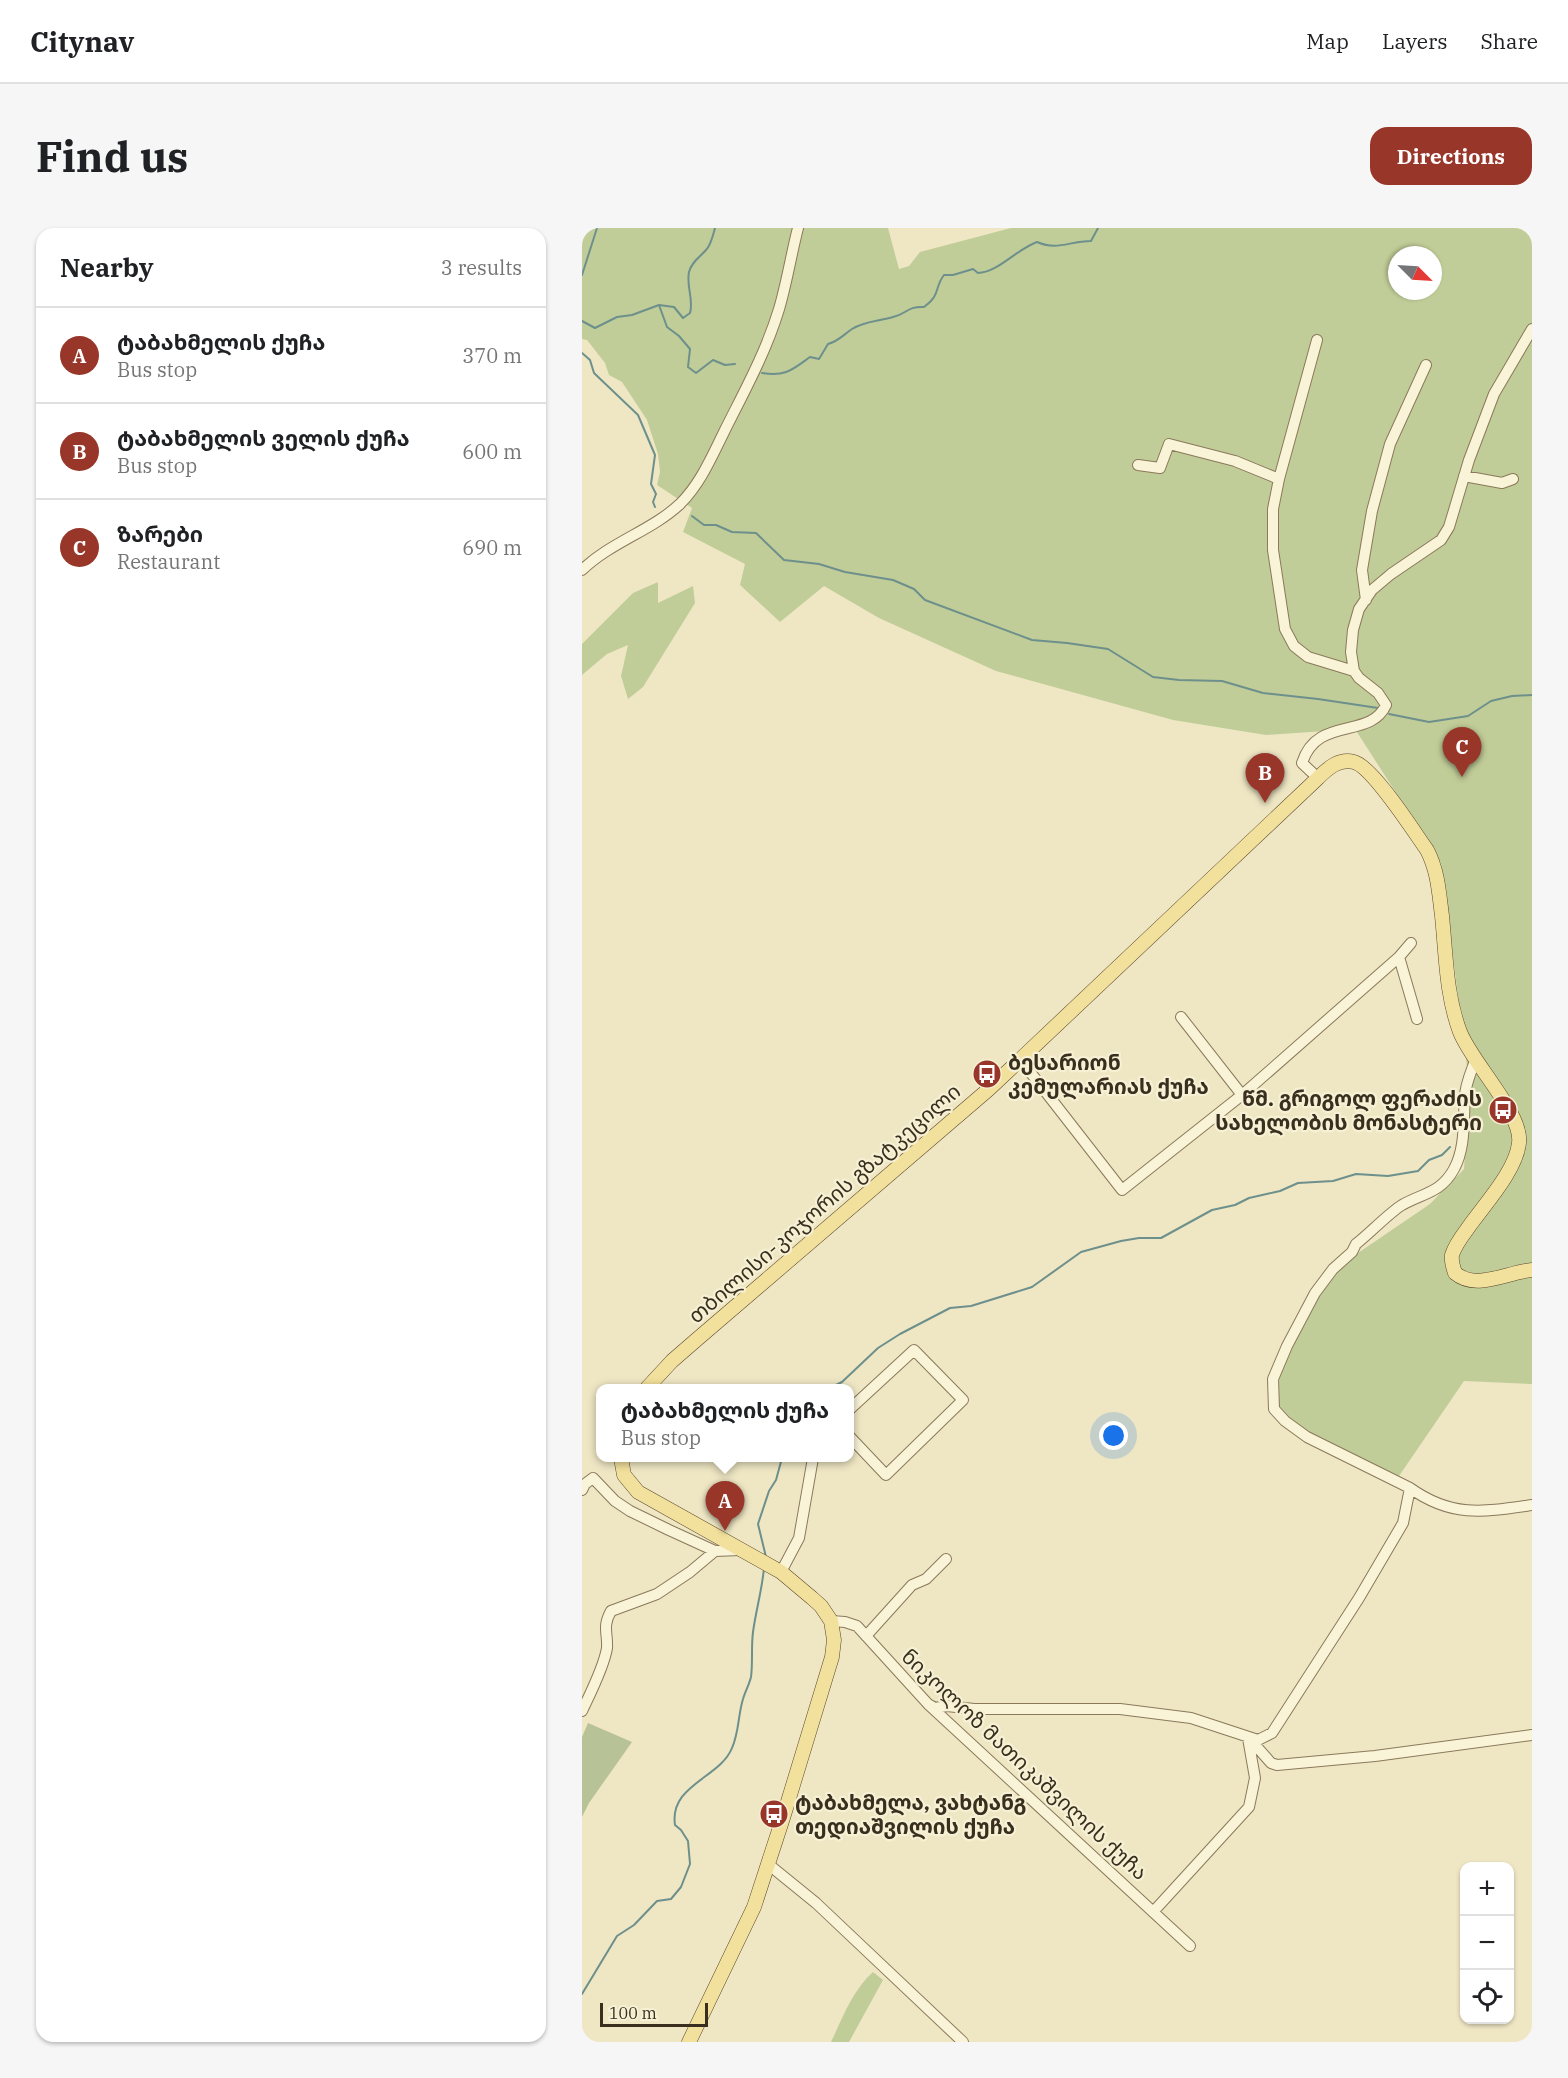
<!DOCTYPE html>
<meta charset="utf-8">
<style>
:root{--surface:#fff;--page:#f6f6f6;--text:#202124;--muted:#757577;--line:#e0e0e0;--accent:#99362a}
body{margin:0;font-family:"IBM Plex Serif","Noto Sans Georgian",serif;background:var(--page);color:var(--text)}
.controls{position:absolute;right:18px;bottom:18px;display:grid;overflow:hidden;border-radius:12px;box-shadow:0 2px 4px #0004}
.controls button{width:54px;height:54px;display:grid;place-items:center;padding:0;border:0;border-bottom:2px solid var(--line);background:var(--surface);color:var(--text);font:30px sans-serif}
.compass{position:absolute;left:806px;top:18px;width:54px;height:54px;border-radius:50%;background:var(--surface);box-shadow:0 2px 4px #0004;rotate:114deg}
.scale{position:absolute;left:18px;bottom:15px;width:108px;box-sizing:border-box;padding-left:6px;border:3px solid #3a2f1e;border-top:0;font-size:16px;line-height:21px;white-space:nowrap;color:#3a2f1e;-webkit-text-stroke:4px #f6f0d4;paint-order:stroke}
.you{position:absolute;left:532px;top:1208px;width:21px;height:21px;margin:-15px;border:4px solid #fff;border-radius:50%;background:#1a73e8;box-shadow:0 0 0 9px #1a73e833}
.badge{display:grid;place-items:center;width:39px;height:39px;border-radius:50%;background:var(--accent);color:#fff;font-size:20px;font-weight:700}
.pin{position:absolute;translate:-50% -50px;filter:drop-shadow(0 2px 3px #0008)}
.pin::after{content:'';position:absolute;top:32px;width:21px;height:18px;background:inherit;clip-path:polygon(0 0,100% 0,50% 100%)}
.popup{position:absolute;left:14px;top:1156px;width:258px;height:78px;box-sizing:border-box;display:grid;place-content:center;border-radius:12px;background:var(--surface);filter:drop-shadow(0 2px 4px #0005);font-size:20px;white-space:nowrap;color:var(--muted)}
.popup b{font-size:22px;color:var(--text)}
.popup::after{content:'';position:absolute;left:50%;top:100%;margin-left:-12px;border:12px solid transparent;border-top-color:var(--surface)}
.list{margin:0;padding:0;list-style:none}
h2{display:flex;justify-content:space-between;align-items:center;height:78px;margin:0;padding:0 24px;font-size:26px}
h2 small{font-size:20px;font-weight:400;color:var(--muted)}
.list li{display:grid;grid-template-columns:39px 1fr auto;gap:18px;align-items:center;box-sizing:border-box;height:96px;padding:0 24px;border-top:2px solid var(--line)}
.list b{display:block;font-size:22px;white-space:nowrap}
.list p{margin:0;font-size:20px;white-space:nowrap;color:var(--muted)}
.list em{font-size:20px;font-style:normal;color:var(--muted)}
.icon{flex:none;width:33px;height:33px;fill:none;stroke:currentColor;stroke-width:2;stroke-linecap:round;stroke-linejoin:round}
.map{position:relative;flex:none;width:950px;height:1814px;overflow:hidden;border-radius:18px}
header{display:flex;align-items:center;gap:36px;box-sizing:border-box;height:84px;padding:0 30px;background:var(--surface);border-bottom:2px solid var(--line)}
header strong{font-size:28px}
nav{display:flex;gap:33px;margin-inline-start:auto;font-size:21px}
.intro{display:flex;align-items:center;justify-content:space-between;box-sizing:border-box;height:144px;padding:0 36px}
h1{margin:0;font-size:42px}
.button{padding:15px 27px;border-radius:18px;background:var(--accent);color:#fff;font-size:21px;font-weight:700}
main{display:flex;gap:36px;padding:0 36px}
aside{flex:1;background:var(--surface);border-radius:18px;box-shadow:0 2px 4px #0004}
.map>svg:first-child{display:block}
.green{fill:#c1cd98;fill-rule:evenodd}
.cemetery{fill:#b8c297}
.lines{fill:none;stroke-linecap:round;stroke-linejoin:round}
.stream{stroke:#6d908c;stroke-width:2}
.minor-casing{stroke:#8a795a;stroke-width:12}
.major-casing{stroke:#58472f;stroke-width:15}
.minor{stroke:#f9f3d8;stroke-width:10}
.major{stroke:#f2e19c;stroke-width:14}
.labels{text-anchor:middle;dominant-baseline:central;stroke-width:4.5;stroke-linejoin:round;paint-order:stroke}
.poi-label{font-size:21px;font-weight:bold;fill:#3a2f1e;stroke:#f6f0d4;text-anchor:start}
.street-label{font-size:21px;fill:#3a2f1e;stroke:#f6f0d4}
</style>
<header>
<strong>Citynav</strong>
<nav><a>Map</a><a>Layers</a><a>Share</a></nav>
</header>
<div class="intro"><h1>Find us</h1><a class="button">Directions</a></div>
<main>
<aside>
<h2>Nearby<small>3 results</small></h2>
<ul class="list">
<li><span class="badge">A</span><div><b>ტაბახმელის ქუჩა</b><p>Bus stop</p></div><em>370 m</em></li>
<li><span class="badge">B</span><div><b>ტაბახმელის ველის ქუჩა</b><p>Bus stop</p></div><em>600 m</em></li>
<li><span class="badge">C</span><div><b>ზარები</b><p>Restaurant</p></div><em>690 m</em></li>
</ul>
</aside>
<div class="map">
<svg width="950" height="1814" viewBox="0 0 950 1814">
<rect width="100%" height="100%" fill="#efe7c4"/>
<!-- green -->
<path class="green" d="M 0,0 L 306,0 L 317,41 L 327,38 L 338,24 L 429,0 L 950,0 L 950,1156 L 882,1153 L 817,1248 L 726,1207 L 694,1180 L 692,1152 L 720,1092 L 753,1042 L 773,1027 L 848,976 L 882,941 L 887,854 L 859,635 L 773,501 L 684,507 L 591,492 L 414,443 L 297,390 L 242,358 L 198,394 L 158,357 L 163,336 L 101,304 L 110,280 L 75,257 L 78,244 L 76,226 L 65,192 L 40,154 L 27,147 L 23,135 L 5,112 L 0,111 ZM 815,27 L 851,27 L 851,63 L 815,63 Z
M 76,354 L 76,375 L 111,358 L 113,375 L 61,459 L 46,471 L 39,448 L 46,417 L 25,426 L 0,447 L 0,416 L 51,365 Z
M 291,1744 L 301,1752 L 267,1814 L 249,1814 C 261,1789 270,1763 291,1744 Z"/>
<!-- cemetery -->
<path class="cemetery" d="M 6,1495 L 50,1514 L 7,1575 L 0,1589 L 0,1509 Z"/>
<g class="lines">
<!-- stream -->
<path class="stream" d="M 0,47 L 15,0
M 77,77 L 85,99 L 97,108 L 108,121 L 106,139 L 114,145 L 131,132 L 143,137 L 153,136
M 0,93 L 13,100 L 35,89 L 50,87 L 77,77 L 92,79 L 101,90 L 108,85 C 112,72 104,58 107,44 C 110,33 118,29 124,22 C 129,17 131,7 133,0
M 0,125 L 8,132 L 12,145 L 56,187 L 73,227 L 69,256 L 74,266 L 71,274 L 73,279
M 180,145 C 203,149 210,142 228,129 L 237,131 L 246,116 C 257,113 261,107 270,101 C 282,93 298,93 311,89 C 325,86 325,78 342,79 C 359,67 352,60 362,47 L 371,47 L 391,41 L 396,45 C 415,45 435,21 455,14 C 476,23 487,13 509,13 L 516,0
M 110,288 L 122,297 L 134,297 L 150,304 L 174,305 L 202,332 L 237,336 L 263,344 L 311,352 L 332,361 L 343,372 L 450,412 L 485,415 L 526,421 L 571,449 L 597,452 L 640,453 L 681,465 L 736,471 L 796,480
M 807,486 L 847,494 L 886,488 L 909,473 L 930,468 L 950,467
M 248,1160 L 260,1154 L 296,1120 L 318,1106 L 368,1080 L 389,1078 L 450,1059 L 499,1024 L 539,1013 L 557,1010 L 579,1010 L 630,982 L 653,977 L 667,970 L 698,963 L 716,955 L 751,953 L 774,946 L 806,948 L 836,943 L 847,932 L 860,927 L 868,919
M 184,1329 L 176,1296 L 187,1263 L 194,1252 L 200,1230
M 0,1766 L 35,1708 L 52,1697 L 75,1673 L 89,1671 L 99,1659 L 108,1636 L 106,1613 L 99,1602 L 93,1597 C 87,1557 138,1550 150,1520 C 157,1505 156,1487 161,1471 C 163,1464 167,1457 169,1449 C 171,1434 169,1419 171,1404 C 174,1382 180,1362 182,1340"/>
<!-- minor casing -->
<g class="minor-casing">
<path id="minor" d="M 735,112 L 697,251 L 691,281 L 691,322 L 703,401 L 712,418 L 726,429 L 772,443
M 556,237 L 578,240 L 587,216 L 653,233 L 697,251
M 882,248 L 920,255 L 931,251
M 0,342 C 29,314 69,303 98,276 C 119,255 130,228 143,202 C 163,162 184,124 197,81 C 205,54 209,27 216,0
M 784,372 L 780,342 L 790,283 L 808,216 L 844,137
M 736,550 L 720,535 C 735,487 788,512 804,477 L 796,465 L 777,450 L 772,443 L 769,424 L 771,402 L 777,381 L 790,362 L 809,346 L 859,312 L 867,299 L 887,232 L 912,166 L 950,101
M 817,729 L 835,791
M 438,831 L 540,962 L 660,867 L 599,789
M 893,833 C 889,844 883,857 883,869 C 881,892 884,919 872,941 C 859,965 841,965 820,977 C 807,985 788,1005 774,1016 L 770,1024 L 751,1041 L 733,1065 L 705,1118 L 691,1151 L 692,1181 L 703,1193 L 725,1209 L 828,1260 C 870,1290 902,1284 950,1277
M 660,867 L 817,729 L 829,715
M 268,1181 L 332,1122 L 381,1172 L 304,1247 L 268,1209
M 0,1262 L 3,1256 L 11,1250 L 33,1273 L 48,1283 L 87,1302 L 133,1323 L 158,1322
M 199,1344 L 217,1310 L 231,1230
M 249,1393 L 263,1394 L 275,1398 L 346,1476 L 608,1718
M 284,1408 L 330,1357 L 344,1351 L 364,1331
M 346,1476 L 353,1480 L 365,1478 L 392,1481 L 538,1481 L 609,1490 L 676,1512 L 690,1505 L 777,1370 L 821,1295 L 828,1260
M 0,1483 C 8,1466 22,1439 25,1420 C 26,1405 20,1399 29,1383 L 75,1366 L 108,1344 L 133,1323
M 667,1510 L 689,1535 L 695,1537 L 793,1528 L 950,1507
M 186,1636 L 234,1675 L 381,1814
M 571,1684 L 667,1579 L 673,1550 L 666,1510"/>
</g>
<!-- major casing -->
<g class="major-casing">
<path id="major" d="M 65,1160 L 90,1133 L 113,1113 L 407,861 L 736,550 C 746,540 757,530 772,534 C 791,539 832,604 845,622 C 856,643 857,665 860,688 C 864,727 864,767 878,804 C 890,835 941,886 937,915 C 934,943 902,977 886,1000 C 880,1008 873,1017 870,1027 C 869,1033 871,1039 873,1045 C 894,1063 925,1044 950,1042
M 39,1230 L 42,1247 L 56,1264 L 199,1344 L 230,1370 L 239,1378 L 249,1393 L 252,1412 L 250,1429 L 201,1590 L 172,1679 L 107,1814"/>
</g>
<!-- minor -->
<use href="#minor" class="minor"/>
<!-- major -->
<use href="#major" class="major"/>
</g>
<!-- icons -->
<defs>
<g id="bus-disc" transform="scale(1.5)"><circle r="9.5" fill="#99362a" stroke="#f6f0d4"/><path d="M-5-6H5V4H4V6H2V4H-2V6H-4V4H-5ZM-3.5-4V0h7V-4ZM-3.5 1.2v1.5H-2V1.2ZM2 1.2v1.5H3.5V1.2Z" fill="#fff"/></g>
</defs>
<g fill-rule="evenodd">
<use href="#bus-disc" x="405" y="846"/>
<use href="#bus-disc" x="921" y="882"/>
<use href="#bus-disc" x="192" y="1586"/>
</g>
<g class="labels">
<!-- poi labels -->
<g class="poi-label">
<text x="426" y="834">ბესარიონ<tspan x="426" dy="24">კემულარიას ქუჩა</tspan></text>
<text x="900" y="870" text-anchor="end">წმ. გრიგოლ ფერაძის<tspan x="900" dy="24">სახელობის მონასტერი</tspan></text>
<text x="213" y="1574">ტაბახმელა, ვახტანგ<tspan x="213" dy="24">თედიაშვილის ქუჩა</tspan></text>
</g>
<!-- street labels -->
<g class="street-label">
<text transform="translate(242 975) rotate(-41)">თბილისი-კოჯორის გზატკეცილი</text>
<text transform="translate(443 1536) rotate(43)">ნიკოლოზ მათიკაშვილის ქუჩა</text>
</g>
</g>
</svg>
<div class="controls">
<button>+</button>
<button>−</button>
<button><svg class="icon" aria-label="locate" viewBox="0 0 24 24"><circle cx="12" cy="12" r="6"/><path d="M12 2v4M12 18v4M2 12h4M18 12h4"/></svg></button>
</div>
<svg class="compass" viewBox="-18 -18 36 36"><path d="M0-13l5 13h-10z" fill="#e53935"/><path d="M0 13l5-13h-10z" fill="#757577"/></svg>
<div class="scale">100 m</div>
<div class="you"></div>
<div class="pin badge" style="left:143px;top:1303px">A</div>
<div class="popup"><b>ტაბახმელის ქუჩა</b>Bus stop</div>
<div class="pin badge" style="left:683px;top:575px">B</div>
<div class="pin badge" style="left:880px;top:549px">C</div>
</div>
</main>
